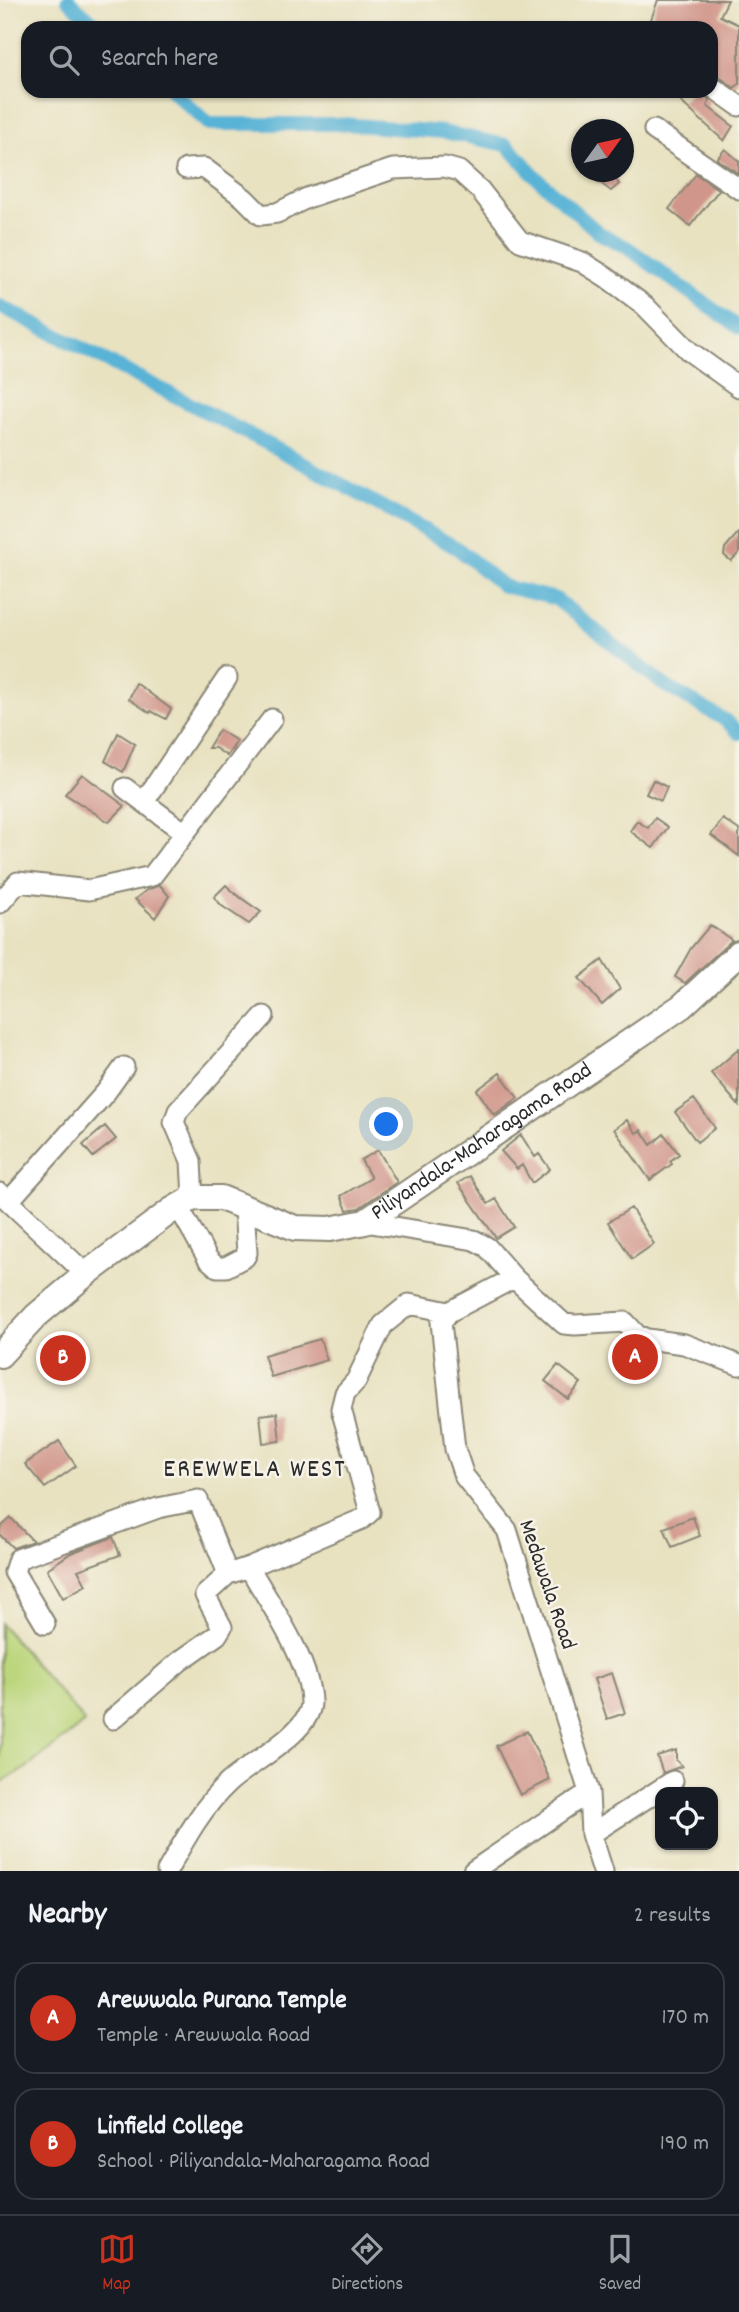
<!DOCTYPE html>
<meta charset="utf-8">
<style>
:root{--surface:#171b24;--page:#20242c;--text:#f1f3f6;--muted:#9ea1a6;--line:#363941;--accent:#c8321e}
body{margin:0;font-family:Dekko,sans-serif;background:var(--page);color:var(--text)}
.controls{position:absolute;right:21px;bottom:21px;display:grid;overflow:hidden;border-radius:14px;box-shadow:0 2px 5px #0004}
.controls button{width:63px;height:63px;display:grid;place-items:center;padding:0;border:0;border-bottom:2px solid var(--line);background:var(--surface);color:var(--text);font:35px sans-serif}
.compass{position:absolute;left:571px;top:119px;width:63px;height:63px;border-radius:50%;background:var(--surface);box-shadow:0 2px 5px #0004;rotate:57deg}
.you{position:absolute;left:387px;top:1125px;width:24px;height:24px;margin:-18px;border:5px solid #fff;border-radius:50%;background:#1a73e8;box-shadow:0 0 0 10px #1a73e833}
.badge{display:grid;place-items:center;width:46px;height:46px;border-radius:50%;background:var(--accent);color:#fff;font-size:23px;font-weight:700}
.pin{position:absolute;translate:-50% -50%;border:4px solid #fff;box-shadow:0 2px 7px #0006}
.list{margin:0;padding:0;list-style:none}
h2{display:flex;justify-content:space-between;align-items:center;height:91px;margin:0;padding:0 28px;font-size:30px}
h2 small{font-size:23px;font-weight:400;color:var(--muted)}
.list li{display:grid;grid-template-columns:46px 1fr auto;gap:21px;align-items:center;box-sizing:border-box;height:112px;margin:0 14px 14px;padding:0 14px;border:2px solid var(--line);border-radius:21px}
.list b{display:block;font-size:26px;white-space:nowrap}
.list p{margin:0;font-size:23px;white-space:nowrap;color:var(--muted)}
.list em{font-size:23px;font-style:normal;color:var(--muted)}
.icon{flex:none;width:38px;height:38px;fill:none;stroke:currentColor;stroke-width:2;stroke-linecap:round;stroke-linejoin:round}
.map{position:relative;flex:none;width:739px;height:1871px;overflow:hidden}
.search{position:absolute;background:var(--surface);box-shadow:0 2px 5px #0004;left:21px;right:21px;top:21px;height:77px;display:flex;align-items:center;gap:18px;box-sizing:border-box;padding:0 24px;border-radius:21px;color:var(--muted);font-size:26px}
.sheet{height:343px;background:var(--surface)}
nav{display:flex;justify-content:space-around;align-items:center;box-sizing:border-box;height:98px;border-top:2px solid var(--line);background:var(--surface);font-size:19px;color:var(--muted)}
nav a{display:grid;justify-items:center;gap:4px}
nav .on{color:var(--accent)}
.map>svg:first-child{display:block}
.green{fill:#bbd67b;stroke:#738053;stroke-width:2}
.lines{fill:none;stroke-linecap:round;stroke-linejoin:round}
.canal{stroke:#58b3d6;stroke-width:14}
.building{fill:#d1968b}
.minor-casing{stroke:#8a8676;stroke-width:23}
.major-casing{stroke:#8a8676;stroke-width:28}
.minor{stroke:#fff;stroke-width:19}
.major{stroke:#fff;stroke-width:24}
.labels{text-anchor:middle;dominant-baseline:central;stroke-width:5;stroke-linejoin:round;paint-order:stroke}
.street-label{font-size:23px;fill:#2b2b2b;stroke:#f7f3e8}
.quarter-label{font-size:26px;letter-spacing:2px;fill:#2b2b2b;stroke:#f7f3e8}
</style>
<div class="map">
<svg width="739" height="1871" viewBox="0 0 739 1871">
<rect width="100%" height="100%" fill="#f7f3e8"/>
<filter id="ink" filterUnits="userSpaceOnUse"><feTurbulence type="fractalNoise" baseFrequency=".0143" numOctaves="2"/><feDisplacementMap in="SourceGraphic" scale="14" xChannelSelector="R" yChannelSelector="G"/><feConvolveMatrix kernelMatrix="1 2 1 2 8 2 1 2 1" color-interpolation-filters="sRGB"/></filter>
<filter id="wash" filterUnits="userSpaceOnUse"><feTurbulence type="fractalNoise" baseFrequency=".00686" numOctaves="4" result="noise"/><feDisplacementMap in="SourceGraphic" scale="28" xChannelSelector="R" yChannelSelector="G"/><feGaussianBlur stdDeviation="1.57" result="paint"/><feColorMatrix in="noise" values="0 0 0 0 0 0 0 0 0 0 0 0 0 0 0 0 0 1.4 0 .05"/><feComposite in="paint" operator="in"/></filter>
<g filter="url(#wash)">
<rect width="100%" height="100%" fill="#e8e2c1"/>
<!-- green -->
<path class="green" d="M 0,1623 L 85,1722 L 26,1768 L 0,1783 Z"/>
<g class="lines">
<!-- canal -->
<path class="canal" d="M 68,0 L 100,28
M 172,91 L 209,124 L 343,124 L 443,132 L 507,145 L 539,180 L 599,233 L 628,248 L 739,328
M 0,306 L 268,444 L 457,548 L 503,586 L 556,599 L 664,685 L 725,720 L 739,733"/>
</g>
<g id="blocks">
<!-- building -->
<path class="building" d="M 658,0 L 728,0 L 720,16 L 739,25 L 739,84 L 734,88 L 718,76 L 711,74 L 711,28 L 648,28 Z
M 693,91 L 700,91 L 710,100 L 707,106 L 733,126 L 724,141 L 681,102 Z
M 725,149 L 739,161 L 739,174 L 717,159 Z
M 586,172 L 611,172 L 619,184 L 611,191 Z
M 696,174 L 719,190 L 690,226 L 669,209 Z
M 739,532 L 739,553 L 731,561 L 724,555 L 725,548 Z
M 136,683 L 171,709 L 166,719 L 151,711 L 150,713 L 129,699 Z
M 219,730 L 237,741 L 227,756 L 215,748 L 208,748 Z
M 118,733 L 135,744 L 123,772 L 105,761 Z
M 82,774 L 125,806 L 109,822 L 65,794 Z
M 653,780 L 667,787 L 661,801 L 646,794 Z
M 655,818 L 668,827 L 653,848 L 630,831 L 637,821 L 648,828 Z
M 723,819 L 739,830 L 739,856 L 711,835 Z
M 160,885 L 169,896 L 155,918 L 135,899 L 147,890 Z
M 226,885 L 234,893 L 261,912 L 249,924 L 222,906 L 214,897 Z
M 710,925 L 732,940 L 685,983 L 675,977 L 691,948 Z
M 602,960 L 620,989 L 602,1005 L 579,978 Z
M 739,1049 L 739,1106 L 711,1073 Z
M 500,1073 L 518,1098 L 494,1115 L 477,1090 Z
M 694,1099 L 715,1128 L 697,1142 L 675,1112 Z
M 627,1120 L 636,1133 L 641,1130 L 651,1145 L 664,1134 L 679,1154 L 670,1161 L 672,1164 L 650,1180 L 614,1129 Z
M 105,1126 L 116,1139 L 93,1157 L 83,1145 Z
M 521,1135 L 535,1157 L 539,1154 L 550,1169 L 532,1183 L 522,1165 L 517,1169 L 501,1151 Z
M 378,1150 L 397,1182 L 359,1208 L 347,1210 L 341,1196 L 371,1178 L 361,1160 Z
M 470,1176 L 488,1204 L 496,1199 L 514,1227 L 496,1238 L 458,1183 Z
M 631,1208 L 654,1244 L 632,1259 L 608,1222 Z
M 320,1339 L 327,1360 L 271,1377 L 264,1355 Z
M 558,1365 L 581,1383 L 568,1399 L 545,1381 Z
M 277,1413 L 280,1441 L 263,1443 L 260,1415 Z
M 59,1441 L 76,1466 L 45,1488 L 25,1464 Z
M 693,1517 L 700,1536 L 672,1547 L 664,1528 Z
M 11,1518 L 33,1541 L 13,1548 L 0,1535 L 0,1528 Z
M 113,1537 L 120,1555 L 78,1570 L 86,1585 L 63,1598 L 47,1569 L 71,1553 Z
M 612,1673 L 625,1713 L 607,1719 L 594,1679 Z
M 527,1731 L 550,1780 L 520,1795 L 496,1746 Z
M 676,1750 L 676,1760 L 682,1766 L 663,1773 L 657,1756 Z"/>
</g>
</g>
<g filter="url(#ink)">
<use href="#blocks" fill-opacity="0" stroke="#8a8676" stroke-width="2"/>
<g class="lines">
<!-- minor casing -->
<g class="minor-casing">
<path id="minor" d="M 711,86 L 739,106
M 654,130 L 739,189
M 186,169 L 204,168 L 244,198 L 261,215 L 277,213 L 307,198 L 393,169 L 445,167 L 459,171 L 480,190 L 520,241 L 582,262 L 606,277 L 645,306 L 689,351 L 739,387
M 125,788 L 185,833
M 144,802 L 227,678
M 0,903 L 18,882 L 89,890 L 152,876 L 272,719
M 0,1193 L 86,1274
M 193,1198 L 191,1161 L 174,1122 L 178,1111 L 264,1016
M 9,1201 L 106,1092 L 124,1067
M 178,1206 L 208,1259 L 217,1267 L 226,1267 L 245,1257 L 247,1253 L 244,1208
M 365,1222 L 474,1240 L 487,1247 L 514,1278 L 564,1324 L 575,1325 L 625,1322 L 637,1335 L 647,1339 L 684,1344 L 739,1365
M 514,1278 L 449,1312 L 441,1322 L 455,1449 L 464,1476 L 507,1530 L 589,1792 L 591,1834 L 603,1871
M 45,1624 L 14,1572 L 18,1559 L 158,1508 L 198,1500 L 228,1574
M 113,1719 L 180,1661 L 217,1635 L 222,1627 L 205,1595 L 228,1574 L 249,1567 L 362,1519 L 370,1512 L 341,1409 L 345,1393 L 356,1381 L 383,1325 L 409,1304 L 449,1312
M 591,1834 L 673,1781
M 167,1871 C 184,1841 202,1807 228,1783 C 249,1763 310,1733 311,1703 C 311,1662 270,1604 249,1567
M 473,1871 L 589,1792"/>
</g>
<!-- major casing -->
<g class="major-casing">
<g id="major">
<path id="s1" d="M 0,1355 L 36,1316 L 86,1274 L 172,1210 L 193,1198 L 221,1198 L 295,1228 L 330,1229 L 365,1222 L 682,1006 L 739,953"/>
</g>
</g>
<!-- minor -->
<use href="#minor" class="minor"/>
<!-- major -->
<use href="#major" class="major"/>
</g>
</g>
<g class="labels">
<!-- street labels -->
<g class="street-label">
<text stroke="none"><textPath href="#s1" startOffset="570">Piliyandala-Maharagama Road</textPath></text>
<text transform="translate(546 1585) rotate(71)">Medawala Road</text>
</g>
<!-- quarter labels -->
<g class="quarter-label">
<text x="255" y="1470">EREWWELA WEST</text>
</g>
</g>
</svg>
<div class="controls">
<button><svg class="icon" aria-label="locate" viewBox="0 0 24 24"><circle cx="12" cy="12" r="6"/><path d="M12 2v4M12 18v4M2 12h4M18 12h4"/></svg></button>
</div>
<svg class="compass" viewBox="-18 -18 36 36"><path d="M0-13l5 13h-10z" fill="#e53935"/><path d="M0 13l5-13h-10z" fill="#9ea1a6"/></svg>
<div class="you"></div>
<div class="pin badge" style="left:635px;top:1357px">A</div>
<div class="pin badge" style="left:63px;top:1358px">B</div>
<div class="search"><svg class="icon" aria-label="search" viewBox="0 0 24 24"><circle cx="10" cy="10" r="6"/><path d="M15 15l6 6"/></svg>Search here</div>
</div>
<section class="sheet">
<h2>Nearby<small>2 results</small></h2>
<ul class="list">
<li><span class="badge">A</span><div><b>Arewwala Purana Temple</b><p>Temple · Arewwala Road</p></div><em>170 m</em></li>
<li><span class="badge">B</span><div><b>Linfield College</b><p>School · Piliyandala-Maharagama Road</p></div><em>190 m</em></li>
</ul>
</section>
<nav>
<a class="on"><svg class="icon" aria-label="map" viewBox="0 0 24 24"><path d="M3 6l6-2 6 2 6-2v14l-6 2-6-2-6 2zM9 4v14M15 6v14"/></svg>Map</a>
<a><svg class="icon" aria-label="directions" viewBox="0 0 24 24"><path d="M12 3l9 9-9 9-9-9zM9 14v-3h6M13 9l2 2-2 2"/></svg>Directions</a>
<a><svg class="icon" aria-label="saved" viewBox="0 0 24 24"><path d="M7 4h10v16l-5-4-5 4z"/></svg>Saved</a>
</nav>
